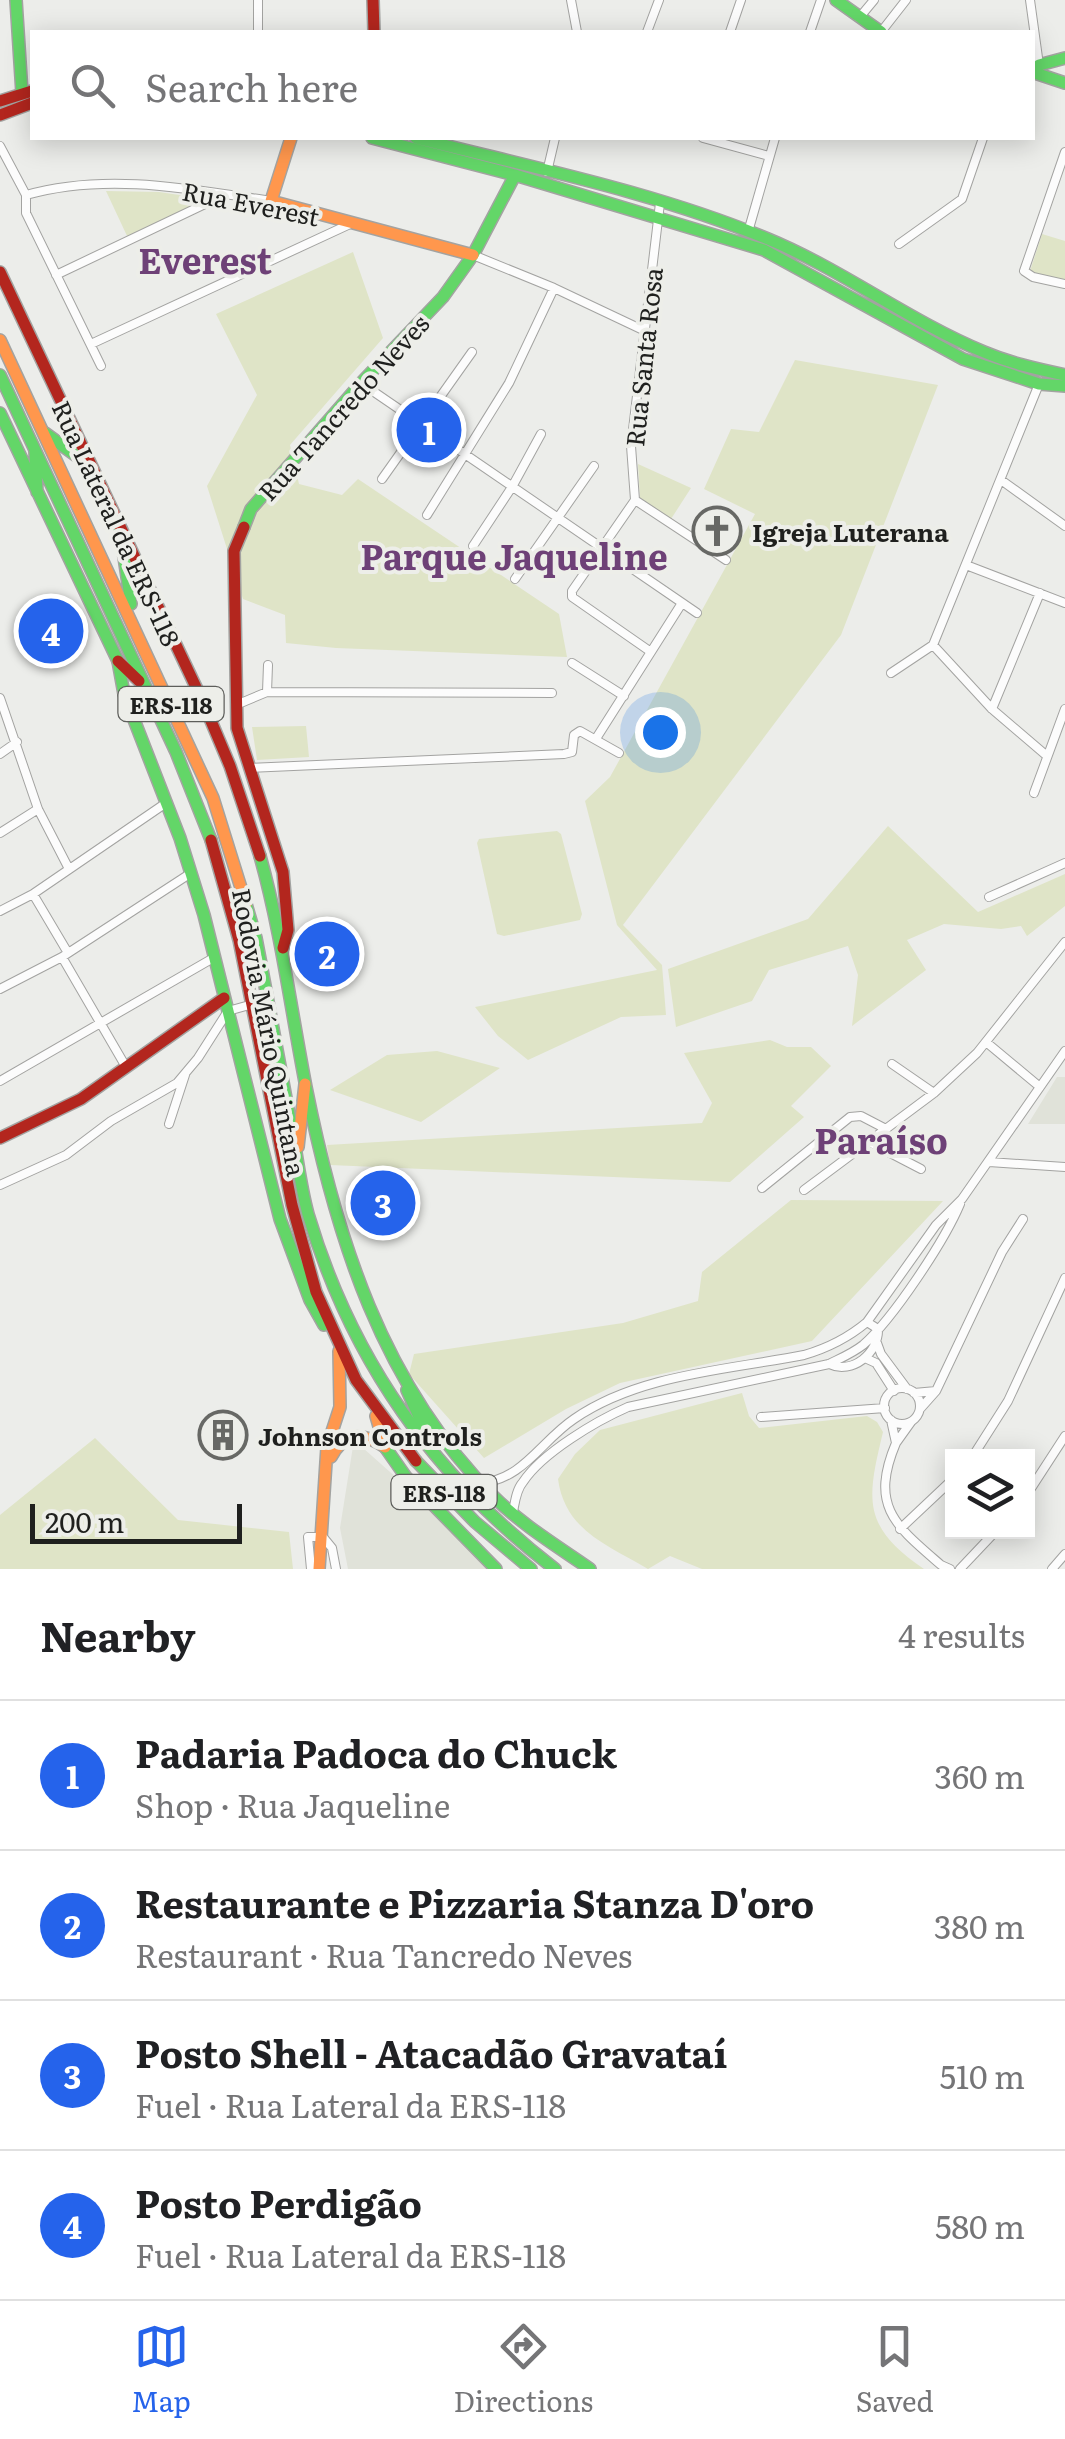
<!DOCTYPE html>
<meta charset="utf-8">
<style>
:root{--surface:#fff;--page:#f2f2f2;--text:#202124;--muted:#757577;--line:#e0e0e0;--accent:#2563eb}
body{margin:0;font-family:Literata,serif;background:var(--page);color:var(--text)}
.controls{position:absolute;right:30px;bottom:30px;display:grid;overflow:hidden;border-radius:0px;box-shadow:0 5px 25px #0003}
.controls button{width:90px;height:90px;display:grid;place-items:center;padding:0;border:0;border-bottom:2px solid var(--line);background:var(--surface);color:var(--text);font:50px sans-serif}
.scale{position:absolute;left:30px;bottom:25px;width:212px;box-sizing:border-box;padding-left:10px;border:5px solid #1f201e;border-top:0;font-size:28px;line-height:35px;white-space:nowrap;color:#1f201e;-webkit-text-stroke:8px #edeee9;paint-order:stroke}
.you{position:absolute;left:660px;top:732px;width:35px;height:35px;margin:-25px;border:8px solid #fff;border-radius:50%;background:#1a73e8;box-shadow:0 0 0 15px #1a73e833}
.badge{display:grid;place-items:center;width:65px;height:65px;border-radius:50%;background:var(--accent);color:#fff;font-size:32px;font-weight:700}
.pin{position:absolute;translate:-50% -50%;border:5px solid #fff;box-shadow:0 2px 10px #0006}
.list{margin:0;padding:0;list-style:none}
h2{display:flex;justify-content:space-between;align-items:center;height:130px;margin:0;padding:0 40px;font-size:42px}
h2 small{font-size:32px;font-weight:400;color:var(--muted)}
.list li{display:grid;grid-template-columns:65px 1fr auto;gap:30px;align-items:center;box-sizing:border-box;height:150px;padding:0 40px;border-top:2px solid var(--line)}
.list b{display:block;font-size:38px;white-space:nowrap}
.list p{margin:0;font-size:32px;white-space:nowrap;color:var(--muted)}
.list em{font-size:32px;font-style:normal;color:var(--muted)}
.icon{flex:none;width:55px;height:55px;fill:none;stroke:currentColor;stroke-width:2;stroke-linecap:round;stroke-linejoin:round}
.map{position:relative;flex:none;width:1065px;height:1569px;overflow:hidden}
.search{position:absolute;background:var(--surface);box-shadow:0 5px 25px #0003;left:30px;right:30px;top:30px;height:110px;display:flex;align-items:center;gap:25px;box-sizing:border-box;padding:0 35px;border-radius:0px;color:var(--muted);font-size:38px}
.sheet{height:730px;background:var(--surface)}
nav{display:flex;justify-content:space-around;align-items:center;box-sizing:border-box;height:140px;border-top:2px solid var(--line);background:var(--surface);font-size:28px;color:var(--muted)}
nav a{display:grid;justify-items:center;gap:5px}
nav .on{color:var(--accent)}
.map>svg:first-child{display:block}
.built{fill:#e0e2d9}
.green{fill:#dfe4c7}
.lines{fill:none;stroke-linecap:round;stroke-linejoin:round}
.street-casing{stroke:#a3a3a1;stroke-width:10}
.fast-casing{stroke:#a3a3a1;stroke-width:14}
.slow-casing{stroke:#a3a3a1;stroke-width:14}
.jam-casing{stroke:#a3a3a1;stroke-width:14}
.street{stroke:#fcfcfc;stroke-width:8}
.fast{stroke:#63d668;stroke-width:11}
.slow{stroke:#ff974d;stroke-width:11}
.jam{stroke:#b3261e;stroke-width:11}
.labels{text-anchor:middle;dominant-baseline:central;stroke-width:8;stroke-linejoin:round;paint-order:stroke}
.shield{fill:#edeee9;stroke:#5d5e5b;stroke-width:2.5}
.shield-label{font-size:22px;font-weight:bold;fill:#1f201e}
.street-label{font-size:25px;fill:#1f201e;stroke:#edeee9}
.poi-label{font-size:25px;font-weight:bold;fill:#1f201e;stroke:#edeee9;text-anchor:start}
.district-label{font-size:35px;font-weight:bold;fill:#6e4177;stroke:#edeee9}
</style>
<div class="map">
<svg width="1065" height="1569" viewBox="0 0 1065 1569">
<rect width="100%" height="100%" fill="#ecedea"/>
<!-- built -->
<path class="built" d="M 1057,1077 L 1065,1077 L 1065,1124 L 1028,1124 Z
M 354,1440 L 488,1559 L 501,1569 L 348,1569 L 340,1528 Z"/>
<!-- green -->
<path class="green" d="M 106,191 L 159,192 L 207,199 L 128,238 Z
M 1042,234 L 1065,241 L 1065,282 L 1029,274 Z
M 353,252 L 383,338 L 290,445 L 299,484 L 342,495 L 358,479 L 559,614 L 567,657 L 336,648 L 286,643 L 285,615 L 243,599 L 207,486 L 257,395 L 216,314 Z
M 795,360 L 938,385 L 841,635 L 623,925 L 662,965 L 666,1015 L 621,1017 L 528,1060 L 498,1036 L 475,1007 L 657,970 L 617,925 L 585,801 L 610,777 L 755,514 L 704,489 L 731,429 L 759,432 Z
M 638,464 L 691,488 L 671,519 L 640,498 Z
M 306,726 L 309,757 L 257,760 L 252,727 Z
M 888,826 L 978,912 L 1065,874 L 1065,906 L 1027,936 L 1021,926 L 1001,929 L 944,924 L 907,940 L 926,970 L 852,1026 L 858,975 L 848,946 L 769,970 L 752,1001 L 676,1027 L 668,969 L 808,919 Z
M 557,831 L 561,834 L 582,914 L 580,920 L 504,936 L 497,934 L 477,843 L 479,839 Z
M 770,1040 L 787,1047 L 811,1047 L 831,1066 L 791,1106 L 804,1117 L 730,1182 L 330,1165 L 327,1145 L 702,1123 L 712,1103 L 684,1053 Z
M 437,1051 L 500,1068 L 421,1122 L 330,1090 L 387,1055 Z
M 791,1200 L 943,1201 L 812,1341 L 620,1383 L 566,1409 L 484,1458 L 409,1374 L 414,1354 L 623,1323 L 698,1301 L 702,1272 Z
M 742,1393 L 749,1416 L 759,1428 L 867,1416 L 877,1422 L 883,1432 C 867,1499 861,1526 924,1569 L 702,1569 L 670,1556 L 648,1569 C 608,1545 565,1531 558,1479 L 575,1454 L 600,1430 Z
M 95,1438 L 178,1520 L 289,1532 L 293,1569 L 0,1569 L 0,1515 Z"/>
<g class="lines">
<!-- street casing -->
<g class="street-casing">
<path id="street" d="M 258,0 L 258,32
M 571,0 L 577,32
M 1030,0 L 1039,65
M 859,18 L 874,0
M 647,32 L 659,0
M 730,32 L 741,0
M 810,32 L 821,0
M 881,32 L 906,0
M 703,138 L 769,156
M 0,146 L 26,195 L 26,213 L 101,366
M 1065,152 L 1024,271 L 1033,277 L 1065,284
M 547,172 L 555,138
M 26,195 C 106,172 191,189 271,201
M 748,232 L 775,138
M 899,244 L 962,199 L 983,138
M 473,255 L 554,288 L 645,331
M 56,275 L 224,195
M 91,344 L 350,224
M 361,383 L 697,613
M 382,479 L 472,352
M 1001,480 L 1065,526
M 635,500 L 726,560
M 427,515 L 509,383 L 554,288
M 473,546 L 512,487 L 541,434
M 966,565 L 1065,603
M 515,579 L 594,466
M 933,645 L 992,709 L 1047,756
M 651,652 L 572,597 L 572,591 L 635,500 L 631,446 L 660,203
M 572,663 L 624,696
M 891,673 L 933,645 L 1039,384
M 267,692 L 552,693
M 0,698 L 38,809 L 69,869
M 236,705 L 267,692 L 268,665
M 992,709 L 1040,593
M 597,737 L 682,603
M 0,754 L 17,742
M 249,768 L 564,754 L 572,752 L 574,735 L 580,731 L 619,753
M 1034,793 L 1065,709
M 0,833 L 38,809
M 33,894 L 68,953
M 989,897 L 1065,863
M 0,911 L 33,894 L 166,803
M 62,957 L 126,1067
M 0,989 L 62,957 L 191,873
M 986,1042 L 1040,1087
M 892,1064 L 934,1093
M 0,1081 L 215,957
M 169,1124 L 185,1075
M 869,1142 L 921,1169
M 989,1162 L 1065,1167
M 0,1185 L 66,1155 L 111,1121 L 177,1083 L 198,1058 L 228,1011 L 253,1004
M 762,1188 L 850,1117 L 861,1116 L 886,1129
M 804,1190 L 934,1093 L 977,1053 L 1065,942
M 877,1343 L 881,1354 L 907,1389
M 865,1358 L 876,1363 L 894,1391
M 829,1364 C 852,1375 879,1353 878,1329 L 867,1322
M884 1406a18 18 0 1 1 36 0a18 18 0 1 1-36 0Z
M 936,1391 L 1002,1252 L 1023,1219
M 914,1393 L 936,1391 L 920,1409
M 761,1417 L 885,1408
M 891,1420 L 896,1443 L 911,1422
M 896,1443 C 869,1507 896,1526 941,1565 L 950,1569
M 973,1456 L 1008,1401 L 1065,1278
M 480,1483 C 523,1480 541,1441 574,1419 C 639,1374 728,1370 804,1355 C 828,1348 848,1338 867,1322 L 936,1225 L 962,1199 L 1065,1051
M 1028,1493 L 1065,1436
M 513,1512 C 515,1502 516,1490 523,1482 C 542,1453 596,1421 628,1407 L 829,1364 C 841,1358 853,1353 863,1345 C 893,1319 945,1240 960,1204
M 900,1529 L 952,1480
M 311,1569 L 308,1537 L 323,1537 L 332,1548 L 336,1569
M 960,1569 L 995,1532
M 1052,1569 L 1065,1554"/>
</g>
<!-- fast casing -->
<g class="fast-casing">
<path id="fast" d="M 16,0 L 22,93
M 836,0 L 881,32
M 1032,72 L 1065,83
M 1035,73 L 1039,65 L 1065,58
M 372,138 L 515,175 L 764,250 L 963,359 L 1039,384 L 1065,386
M 416,138 C 534,168 655,192 768,239 C 843,270 909,321 984,352 C 1010,363 1037,369 1065,375
M 0,375 L 176,752 L 211,840
M 0,413 L 118,661 L 124,694 L 180,838 L 204,915 L 280,1219 L 310,1300 L 324,1325
M 45,433 L 89,465
M 35,451 L 37,492
M 244,527 L 251,509 L 361,383 L 443,297 L 473,255 L 515,175
M 120,530 L 131,604
M 260,856 C 281,931 291,1010 306,1087 C 336,1237 382,1385 493,1496 C 521,1524 557,1546 590,1569
M 246,904 L 256,938 C 268,1000 279,1062 291,1125 C 297,1154 300,1185 308,1214 C 352,1362 434,1476 555,1569
M 407,1390 L 430,1441
M 385,1447 L 406,1477 L 496,1569
M 416,1461 L 475,1522 L 531,1569"/>
</g>
<!-- slow casing -->
<g class="slow-casing">
<path id="slow" d="M 291,138 L 271,201 L 473,255
M 0,340 L 213,798 L 246,904
M 298,1147 L 305,1084
M 376,1416 L 385,1447
M 331,1457 C 344,1432 363,1432 385,1447
M 319,1569 L 327,1447 L 340,1407 L 339,1351"/>
</g>
<!-- jam casing -->
<g class="jam-casing">
<path id="jam" d="M 373,0 L 374,32
M 0,101 L 32,91
M 0,115 L 32,103
M 0,272 L 203,702 L 230,766 L 260,856
M 244,527 L 234,551 L 237,728 L 283,872 L 288,930 L 283,948
M 118,661 L 139,681
M 211,840 L 239,940 L 292,1205 L 316,1292 L 356,1380 L 416,1461
M 0,1138 L 81,1099 L 224,998"/>
</g>
<!-- street -->
<use href="#street" class="street"/>
<!-- fast -->
<use href="#fast" class="fast"/>
<!-- slow -->
<use href="#slow" class="slow"/>
<!-- jam -->
<use href="#jam" class="jam"/>
</g>
<!-- icons -->
<defs>
<g id="church-ring" transform="scale(2.5)"><circle r="9.5" fill="#edeee9" stroke="#676865" stroke-width="1.5"/><path d="M-1.2-6h2.4v3.5h3.3v2.4h-3.3V6h-2.4V-.1h-3.3v-2.4h3.3Z" fill="#676865"/></g>
<g id="building-ring" transform="scale(2.5)"><circle r="9.5" fill="#edeee9" stroke="#676865" stroke-width="1.5"/><path d="M-4-6H4V6H1V3H-1V6H-4ZM-2.5-4.3h1.7v1.8h-1.7ZM.8-4.3h1.7v1.8H.8ZM-2.5-1h1.7V.8h-1.7ZM.8-1h1.7V.8H.8Z" fill="#676865"/></g>
</defs>
<g fill-rule="evenodd">
<use href="#church-ring" x="717" y="531"/>
<use href="#building-ring" x="223" y="1435"/>
</g>
<g class="labels">
<!-- shield labels -->
<g class="shield">
<rect x="118.5" y="687" width="105" height="34" rx="8"/>
<rect x="391.5" y="1475" width="105" height="34" rx="8"/>
</g>
<g class="shield-label">
<text x="171" y="704">ERS-118</text>
<text x="444" y="1492">ERS-118</text>
</g>
<!-- street labels -->
<g class="street-label">
<text transform="translate(251 203) rotate(11)">Rua Everest</text>
<text transform="translate(643 357) rotate(-84)">Rua Santa Rosa</text>
<text transform="translate(343 407) rotate(-48)">Rua Tancredo Neves</text>
<text transform="translate(117 523) rotate(65)">Rua Lateral da ERS-118</text>
<text transform="translate(270 1032) rotate(79)">Rodovia Mário Quintana</text>
</g>
<!-- poi labels -->
<g class="poi-label">
<text x="752" y="531">Igreja Luterana</text>
<text x="258" y="1435">Johnson Controls</text>
</g>
<!-- district labels -->
<g class="district-label">
<text x="205" y="259">Everest</text>
<text x="514" y="555">Parque Jaqueline</text>
<text x="881" y="1139">Paraíso</text>
</g>
</g>
</svg>
<div class="controls">
<button><svg class="icon" aria-label="layers" viewBox="0 0 24 24"><path d="M12 4l9 5-9 5-9-5zM3 14l9 5 9-5"/></svg></button>
</div>
<div class="scale">200 m</div>
<div class="you"></div>
<div class="pin badge" style="left:429px;top:430px">1</div>
<div class="pin badge" style="left:327px;top:954px">2</div>
<div class="pin badge" style="left:383px;top:1203px">3</div>
<div class="pin badge" style="left:51px;top:631px">4</div>
<div class="search"><svg class="icon" aria-label="search" viewBox="0 0 24 24"><circle cx="10" cy="10" r="6"/><path d="M15 15l6 6"/></svg>Search here</div>
</div>
<section class="sheet">
<h2>Nearby<small>4 results</small></h2>
<ul class="list">
<li><span class="badge">1</span><div><b>Padaria Padoca do Chuck</b><p>Shop · Rua Jaqueline</p></div><em>360 m</em></li>
<li><span class="badge">2</span><div><b>Restaurante e Pizzaria Stanza D'oro</b><p>Restaurant · Rua Tancredo Neves</p></div><em>380 m</em></li>
<li><span class="badge">3</span><div><b>Posto Shell - Atacadão Gravataí</b><p>Fuel · Rua Lateral da ERS-118</p></div><em>510 m</em></li>
<li><span class="badge">4</span><div><b>Posto Perdigão</b><p>Fuel · Rua Lateral da ERS-118</p></div><em>580 m</em></li>
</ul>
</section>
<nav>
<a class="on"><svg class="icon" aria-label="map" viewBox="0 0 24 24"><path d="M3 6l6-2 6 2 6-2v14l-6 2-6-2-6 2zM9 4v14M15 6v14"/></svg>Map</a>
<a><svg class="icon" aria-label="directions" viewBox="0 0 24 24"><path d="M12 3l9 9-9 9-9-9zM9 14v-3h6M13 9l2 2-2 2"/></svg>Directions</a>
<a><svg class="icon" aria-label="saved" viewBox="0 0 24 24"><path d="M7 4h10v16l-5-4-5 4z"/></svg>Saved</a>
</nav>
